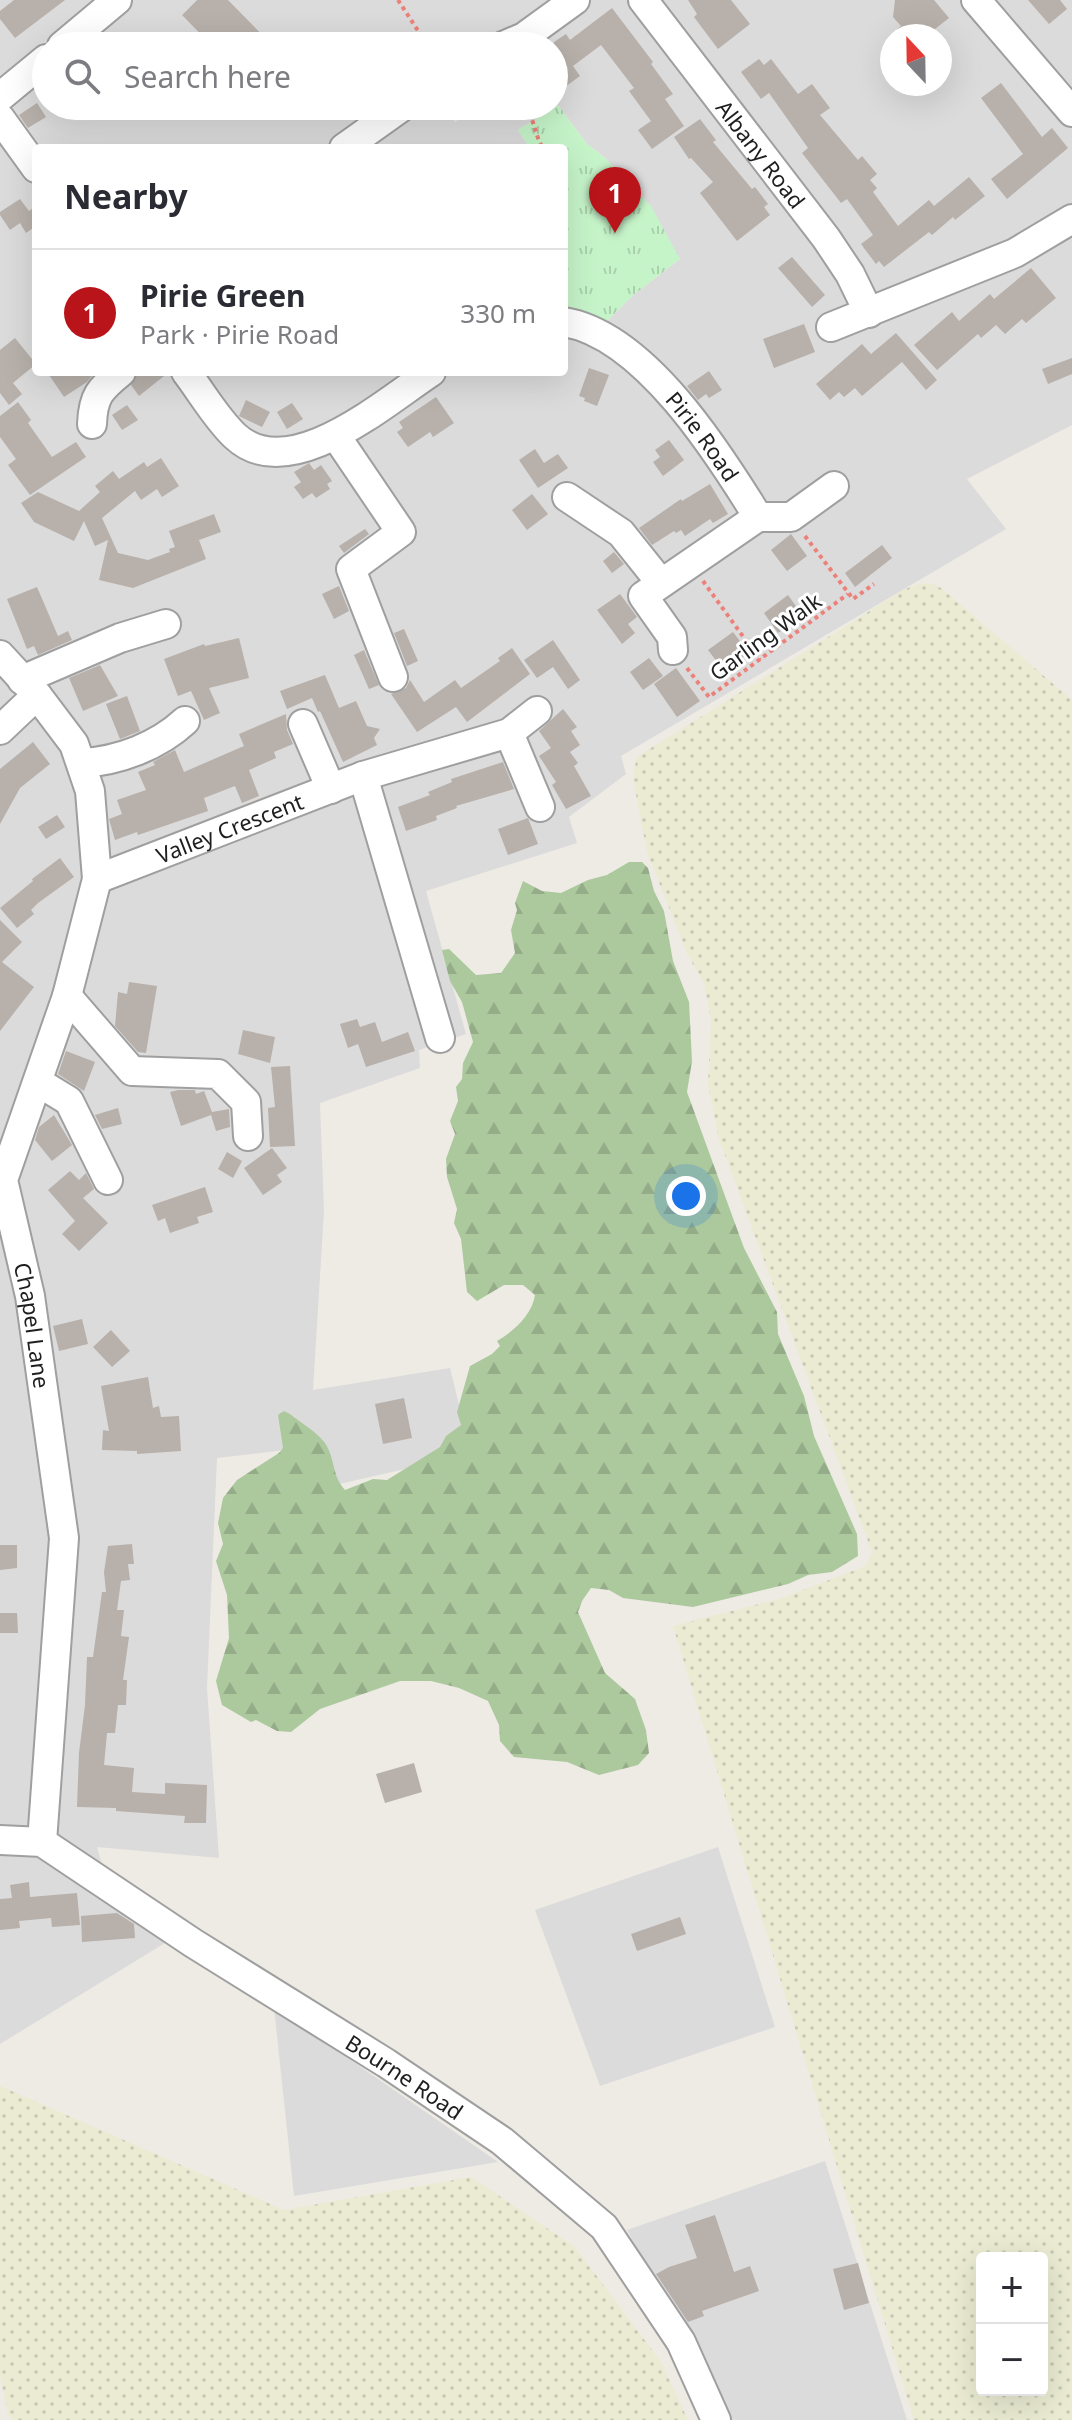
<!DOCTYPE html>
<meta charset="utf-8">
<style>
:root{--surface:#fff;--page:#f7f7f7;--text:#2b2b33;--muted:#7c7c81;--line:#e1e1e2;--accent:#b81419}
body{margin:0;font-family:"Noto Sans",sans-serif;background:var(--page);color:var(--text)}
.controls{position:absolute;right:24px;bottom:24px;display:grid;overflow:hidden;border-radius:8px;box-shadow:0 8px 32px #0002}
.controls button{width:72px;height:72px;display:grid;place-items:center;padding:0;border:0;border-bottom:2px solid var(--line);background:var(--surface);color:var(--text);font:40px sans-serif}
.compass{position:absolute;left:880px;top:24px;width:72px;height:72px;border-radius:50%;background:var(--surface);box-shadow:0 8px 32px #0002;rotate:338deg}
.you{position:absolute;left:686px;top:1196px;width:28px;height:28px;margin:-20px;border:6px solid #fff;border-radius:50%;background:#1a73e8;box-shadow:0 0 0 12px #1a73e833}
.badge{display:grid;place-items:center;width:52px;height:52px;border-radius:50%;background:var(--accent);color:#fff;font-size:26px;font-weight:700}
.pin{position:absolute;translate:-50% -66px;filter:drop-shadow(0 2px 4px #0008)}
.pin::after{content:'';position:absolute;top:42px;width:28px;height:24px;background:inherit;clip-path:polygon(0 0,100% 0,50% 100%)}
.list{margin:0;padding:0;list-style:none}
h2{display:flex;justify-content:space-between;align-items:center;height:104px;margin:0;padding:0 32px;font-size:34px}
h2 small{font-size:26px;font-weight:400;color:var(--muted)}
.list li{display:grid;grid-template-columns:52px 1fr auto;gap:24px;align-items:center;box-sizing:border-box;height:128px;padding:0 32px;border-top:2px solid var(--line)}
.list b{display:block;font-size:30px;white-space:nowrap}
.list p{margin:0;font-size:26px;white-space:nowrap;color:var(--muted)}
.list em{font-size:26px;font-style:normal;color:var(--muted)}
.icon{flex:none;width:44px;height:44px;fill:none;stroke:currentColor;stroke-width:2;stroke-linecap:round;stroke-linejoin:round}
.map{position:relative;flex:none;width:1072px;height:2420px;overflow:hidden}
.search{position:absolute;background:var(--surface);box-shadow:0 8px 32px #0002;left:32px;top:32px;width:536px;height:88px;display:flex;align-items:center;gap:20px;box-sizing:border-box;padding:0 28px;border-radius:44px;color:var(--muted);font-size:30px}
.panel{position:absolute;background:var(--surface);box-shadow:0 8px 32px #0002;left:32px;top:144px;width:536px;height:232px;border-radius:8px}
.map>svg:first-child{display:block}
.residential{fill:#dcdbdb;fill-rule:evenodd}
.farmland{fill:url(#farmland-dots);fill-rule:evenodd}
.forest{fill:url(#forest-firs)}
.park{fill:url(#park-tufts)}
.building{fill:#b7b0ab}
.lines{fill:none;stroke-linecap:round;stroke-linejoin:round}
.minor-casing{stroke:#9f9f9f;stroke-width:32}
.path{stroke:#ec8179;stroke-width:4;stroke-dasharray:4 4;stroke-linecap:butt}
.minor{stroke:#fff;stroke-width:28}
.labels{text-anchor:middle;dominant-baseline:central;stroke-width:6;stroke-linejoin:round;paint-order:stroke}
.street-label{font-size:22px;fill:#1e1e1e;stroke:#fff}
</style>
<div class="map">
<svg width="1072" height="2420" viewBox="0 0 1072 2420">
<defs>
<pattern id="farmland-dots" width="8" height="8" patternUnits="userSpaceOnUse" patternTransform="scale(2)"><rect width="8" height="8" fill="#eaebd2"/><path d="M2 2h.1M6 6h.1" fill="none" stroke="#c8c9b4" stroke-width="1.8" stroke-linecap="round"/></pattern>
<pattern id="forest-firs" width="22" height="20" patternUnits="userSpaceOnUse" patternTransform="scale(2)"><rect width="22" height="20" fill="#acc99e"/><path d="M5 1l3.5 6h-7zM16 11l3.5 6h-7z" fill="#94ac88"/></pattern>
<pattern id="park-tufts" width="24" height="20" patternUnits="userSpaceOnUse" patternTransform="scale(2)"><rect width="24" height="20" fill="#c6f4c9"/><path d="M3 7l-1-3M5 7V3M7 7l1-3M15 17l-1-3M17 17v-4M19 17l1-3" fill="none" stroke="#aad1ac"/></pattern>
</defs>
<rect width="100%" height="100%" fill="#eeebe5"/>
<!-- residential -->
<path class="residential" d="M 0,0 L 197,0 L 182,15 L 212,46 L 46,46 L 46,106 L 443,106 L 455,122 L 466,115 L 473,120 L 493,106 L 554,106 L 554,46 L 269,46 L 228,0 L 1072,0 L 1072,425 L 967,479 L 1006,529 L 621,756 L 626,774 L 569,817 L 577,843 L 426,891 L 466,1034 L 419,1050 L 420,1068 L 320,1103 L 324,1211 L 313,1390 L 450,1368 L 471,1454 L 335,1485 L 319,1446 L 217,1458 L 207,1688 L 219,1858 L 97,1847 L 102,1865 L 166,1915 L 165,1943 L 0,2044 ZM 892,36 L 940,36 L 940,84 L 892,84 ZM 558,105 L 587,144 L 604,157 L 626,182 L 680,259 L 632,296 L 604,324 L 564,313 L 564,372 L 36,372 L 36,148 L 530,148 L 518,130 Z
M 718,1847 L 775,2027 L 600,2086 L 535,1910 Z
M 274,2007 L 498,2162 L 294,2196 Z
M 825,2161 L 907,2420 L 730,2420 L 715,2386 L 627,2230 Z"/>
<!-- farmland -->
<path class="farmland" d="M 930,583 L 941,588 L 1072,700 L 1072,2420 L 914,2420 L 673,1626 L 779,1599 L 866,1566 L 872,1552 L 719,1139 L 708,1084 L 711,1020 L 704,983 L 688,956 L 647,852 L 633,779 L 635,766 L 637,757 L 651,748 L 903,590 L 918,584 ZM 982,2258 L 1042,2258 L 1042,2390 L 982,2390 Z
M 0,2086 L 284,2210 L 471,2177 L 575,2247 L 661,2362 L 688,2420 L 14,2420 L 8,2415 L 0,2376 Z"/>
<!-- forest -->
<path class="forest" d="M 629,862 L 642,862 L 648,868 L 654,891 L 664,911 L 673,961 L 689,1002 L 692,1061 L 687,1092 L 744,1248 L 777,1312 L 778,1334 L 804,1396 L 814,1436 L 857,1534 L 858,1556 L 832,1572 L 808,1575 L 788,1584 L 693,1607 L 623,1598 L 609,1590 L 591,1588 L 582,1601 L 578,1612 L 605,1673 L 635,1699 L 646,1730 L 649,1753 L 638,1765 L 599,1775 L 567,1762 L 514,1757 L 500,1741 L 499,1725 L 488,1701 L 459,1688 L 431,1681 L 400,1681 L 320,1709 L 291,1732 L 277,1731 L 256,1720 L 251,1722 L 222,1705 L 216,1681 L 229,1638 L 227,1595 L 216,1561 L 223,1544 L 218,1523 L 223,1498 L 237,1480 L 279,1453 L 283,1448 L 278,1415 L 284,1411 L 290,1414 C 301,1423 317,1432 325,1443 C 336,1460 331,1474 345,1490 L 373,1479 L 387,1480 L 440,1447 L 446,1436 L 461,1425 L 457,1412 L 470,1366 L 492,1354 L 500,1346 L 497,1341 C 514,1331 532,1315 535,1295 L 523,1285 L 504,1285 L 477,1301 L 467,1292 L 461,1239 L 454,1223 L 457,1209 L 447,1177 L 446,1159 L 455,1134 L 450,1121 L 458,1101 L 456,1087 L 462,1079 L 463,1063 L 473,1042 L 462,1002 L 450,981 L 442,950 L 449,949 L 476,975 L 501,973 L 515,953 L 511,930 L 517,910 L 515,903 L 523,881 L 542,891 L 561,893 L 588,880 L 607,875 Z"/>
<!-- park -->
<path class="park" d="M 558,105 L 587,144 L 604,157 L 651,206 L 680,259 L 632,296 L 604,324 L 564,313 L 564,148 L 530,148 L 518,130 Z"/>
<!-- building -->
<path class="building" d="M 14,0 L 65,0 L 15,38 L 0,19 L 0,11 Z
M 197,0 L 228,0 L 273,46 L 212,46 L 182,15 Z
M 688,0 L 731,0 L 750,24 L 718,49 L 694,17 L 697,14 Z
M 895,0 L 934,0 L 949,18 L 926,36 L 889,36 L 901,26 L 893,17 Z
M 1028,0 L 1060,0 L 1067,9 L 1049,24 Z
M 612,8 L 653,62 L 651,64 L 673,94 L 665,99 L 684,126 L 652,149 L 638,130 L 651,121 L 629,91 L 634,88 L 601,45 L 573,66 L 580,76 L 565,87 L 554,72 L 554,42 L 566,34 L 570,40 Z
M 759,59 L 764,65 L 771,59 L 798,94 L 812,84 L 830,108 L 820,115 L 858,160 L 862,156 L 877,174 L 870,180 L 877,188 L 873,192 L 898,226 L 929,200 L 934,206 L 969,177 L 985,196 L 955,220 L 953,217 L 932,235 L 929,232 L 884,267 L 879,261 L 876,264 L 861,244 L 873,235 L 847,199 L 841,203 L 802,153 L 808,148 L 769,93 L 761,99 L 741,72 Z
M 1001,83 L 1042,137 L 1052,128 L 1068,148 L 1007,199 L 991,179 L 1023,154 L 981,98 Z
M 37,103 L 46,117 L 28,128 L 19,115 Z
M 700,119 L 716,140 L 713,142 L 752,189 L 755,187 L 768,204 L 764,207 L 770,215 L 737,241 L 700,193 L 713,182 L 691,158 L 689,159 L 674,137 Z
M 20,199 L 29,211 L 36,206 L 36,226 L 26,233 L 20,223 L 10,230 L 0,215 L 0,212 Z
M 792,257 L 825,295 L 812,307 L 778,268 Z
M 1031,268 L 1056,298 L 1026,323 L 1022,319 L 1005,334 L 996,325 L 981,338 L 978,334 L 937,370 L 914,345 L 952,312 L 959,321 L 990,294 L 994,299 Z
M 804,324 L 815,352 L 774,368 L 763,339 Z
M 896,333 L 937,380 L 926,390 L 902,362 L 862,396 L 855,388 L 844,397 L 839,392 L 830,400 L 816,384 L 862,344 L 871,354 Z
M 15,338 L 36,364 L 13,383 L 22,394 L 9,405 L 0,393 L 0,350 Z
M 1072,358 L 1072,374 L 1048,384 L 1042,369 Z
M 589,368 L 609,375 L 597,406 L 584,401 L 585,398 L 579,396 Z
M 709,371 L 722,390 L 709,398 L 706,394 L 698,400 L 687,386 Z
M 47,372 L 95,372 L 87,382 L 64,397 Z
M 138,372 L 169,372 L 139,396 L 131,385 Z
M 436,397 L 454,423 L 433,437 L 430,432 L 408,447 L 397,432 L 403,428 L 399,422 Z
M 246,400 L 270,412 L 262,427 L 239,416 Z
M 18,402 L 31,420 L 28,423 L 52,457 L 76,442 L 86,457 L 30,495 L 8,465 L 16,459 L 0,437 L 0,416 Z
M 292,403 L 303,419 L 287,429 L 277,412 Z
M 127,405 L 138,420 L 122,430 L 112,415 Z
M 669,440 L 684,460 L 663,476 L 653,462 L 660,457 L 655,450 Z
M 535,449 L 544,463 L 558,454 L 568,468 L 538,488 L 519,460 Z
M 161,458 L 179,486 L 162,497 L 157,489 L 141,500 L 135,491 L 102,518 L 118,553 L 148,560 L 170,552 L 169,549 L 175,547 L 169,531 L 214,514 L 221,532 L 199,540 L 206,559 L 133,588 L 99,580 L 108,540 L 95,546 L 84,521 L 74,541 L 34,522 L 21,503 L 38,492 L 79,511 L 100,492 L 95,486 L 113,471 L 119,479 L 144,462 L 147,467 Z
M 309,463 L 314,470 L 321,465 L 332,481 L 327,484 L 330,489 L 316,498 L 312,493 L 303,499 L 294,487 L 301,482 L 294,472 Z
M 710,484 L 728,514 L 713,523 L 710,519 L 685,536 L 681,530 L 676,533 L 674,531 L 652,545 L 639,528 L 681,499 L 682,501 Z
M 532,494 L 548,514 L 527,530 L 512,510 Z
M 365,529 L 369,534 L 344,553 L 339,546 Z
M 791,534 L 807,556 L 787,571 L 771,550 Z
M 882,545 L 892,558 L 855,587 L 845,573 Z
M 614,552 L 624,564 L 612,573 L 603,561 Z
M 339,586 L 349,611 L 334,619 L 322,594 Z
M 37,587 L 58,636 L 68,631 L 72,640 L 38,655 L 34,646 L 27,649 L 7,599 Z
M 620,594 L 637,617 L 628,624 L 635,633 L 622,644 L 597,610 Z
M 788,595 L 803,616 L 778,633 L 764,613 Z
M 404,629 L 418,661 L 407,666 L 394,633 Z
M 733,632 L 749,653 L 724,671 L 708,650 Z
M 239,638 L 249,678 L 209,688 L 220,713 L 204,720 L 191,691 L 178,696 L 164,659 L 204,644 L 205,646 Z
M 553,640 L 580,680 L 568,689 L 553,667 L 537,678 L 524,660 Z
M 512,648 L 530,674 L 467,722 L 456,707 L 417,732 L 391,694 L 406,688 L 410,680 L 424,702 L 455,680 L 461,688 L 500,661 L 498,658 Z
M 364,650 L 379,685 L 369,689 L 354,655 Z
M 649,658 L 663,676 L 643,690 L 630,672 Z
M 100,665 L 118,696 L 83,711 L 69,678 Z
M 676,668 L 700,701 L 677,717 L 654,684 Z
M 325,675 L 339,708 L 356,701 L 367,726 L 380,729 L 374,738 L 377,745 L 343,762 L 320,711 L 318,712 L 312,698 L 287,709 L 280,691 Z
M 127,696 L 140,731 L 120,739 L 106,704 Z
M 563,709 L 577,727 L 571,731 L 580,745 L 570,752 L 578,763 L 574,766 L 591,796 L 566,809 L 552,785 L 556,782 L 539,756 L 551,748 L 539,731 Z
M 286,714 L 287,730 L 293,744 L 274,752 L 276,758 L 249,770 L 259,796 L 242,803 L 235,786 L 204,798 L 208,811 L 138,835 L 137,832 L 115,840 L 109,819 L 122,814 L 117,800 L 146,790 L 138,772 L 155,765 L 153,762 L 175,750 L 184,772 L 244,746 L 239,734 Z
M 33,742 L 50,764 L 20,788 L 0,824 L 0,769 Z
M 503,762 L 514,789 L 456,806 L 457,808 L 436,816 L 437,820 L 406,831 L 398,807 L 430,795 L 428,792 L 452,782 L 451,779 Z
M 57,815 L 65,827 L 46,839 L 38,827 Z
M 528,818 L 538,844 L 508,855 L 498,829 Z
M 60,858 L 74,877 L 38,903 L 31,910 L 34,914 L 17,928 L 0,908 L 33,881 L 32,879 Z
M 0,920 L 22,942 L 2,962 L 34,987 L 0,1031 Z
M 129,982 L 157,986 L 146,1053 L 138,1052 L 115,1026 L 118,992 L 127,994 Z
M 357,1019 L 360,1027 L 375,1022 L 382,1042 L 408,1032 L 415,1051 L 366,1067 L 358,1044 L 348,1048 L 340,1024 Z
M 243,1030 L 275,1037 L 270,1063 L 238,1054 Z
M 66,1051 L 95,1062 L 84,1091 L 58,1074 Z
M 290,1066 L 295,1146 L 270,1147 L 268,1108 L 275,1107 L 271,1067 Z
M 178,1090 L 195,1090 L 196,1094 L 204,1091 L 212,1112 L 229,1109 L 230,1127 L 216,1131 L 211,1115 L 181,1126 L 170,1092 Z
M 118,1108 L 122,1124 L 102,1129 L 95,1115 Z
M 54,1115 L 72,1145 L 52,1161 L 35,1140 L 39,1127 Z
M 272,1148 L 287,1168 L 277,1175 L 282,1182 L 263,1195 L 244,1168 Z
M 227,1152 L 242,1161 L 233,1178 L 218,1169 Z
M 70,1171 L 79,1180 L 86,1173 L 94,1189 L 83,1198 L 108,1223 L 79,1251 L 62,1234 L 75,1221 L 48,1190 Z
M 205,1187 L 213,1212 L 197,1217 L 199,1223 L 170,1233 L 165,1218 L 158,1221 L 152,1205 Z
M 82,1319 L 88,1344 L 59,1351 L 53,1326 Z
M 111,1330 L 130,1351 L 112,1367 L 93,1347 Z
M 148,1377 L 153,1408 L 159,1406 L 161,1417 L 179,1416 L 181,1451 L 137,1454 L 137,1451 L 102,1450 L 103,1430 L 109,1431 L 101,1386 Z
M 404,1398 L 412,1438 L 383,1444 L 375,1404 Z
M 132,1544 L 134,1564 L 128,1564 L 130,1580 L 121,1581 L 117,1610 L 124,1610 L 121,1636 L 129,1637 L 123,1680 L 127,1680 L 126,1705 L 118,1705 L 115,1733 L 107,1733 L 104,1765 L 134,1768 L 132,1792 L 165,1794 L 165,1783 L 207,1785 L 206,1823 L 184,1823 L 185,1816 L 116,1811 L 116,1808 L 77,1807 L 79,1753 L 85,1705 L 87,1657 L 93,1657 L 102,1592 L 106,1592 L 104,1572 L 108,1546 Z
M 0,1545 L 17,1545 L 17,1568 L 0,1570 Z
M 0,1613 L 17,1613 L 18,1633 L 0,1633 Z
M 414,1763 L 422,1792 L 385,1803 L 376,1774 Z
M 29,1882 L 30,1897 L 77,1893 L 80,1925 L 52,1927 L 51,1918 L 19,1921 L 20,1928 L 0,1930 L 0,1899 L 12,1898 L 10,1885 Z
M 117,1913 L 134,1924 L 135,1938 L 82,1942 L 81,1916 Z
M 680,1917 L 686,1934 L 637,1951 L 631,1934 Z
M 715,2215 L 734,2272 L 750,2266 L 759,2291 L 702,2311 L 704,2316 L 688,2322 L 656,2274 L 669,2267 L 697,2258 L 685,2225 Z
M 858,2263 L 869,2303 L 844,2310 L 833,2269 Z"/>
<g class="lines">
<!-- minor casing -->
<g class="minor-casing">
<g id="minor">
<path id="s1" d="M 643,0 L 826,238 L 850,274 L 869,313"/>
<path d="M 976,0 L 1072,112"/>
<path d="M 62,46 L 117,0"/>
<path d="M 503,46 L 524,37 L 575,0"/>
<path d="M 0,97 L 46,59"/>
<path d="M 0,118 L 36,168"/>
<path d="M 344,148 L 403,106"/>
<path id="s2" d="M 564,322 C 644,335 718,452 758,517"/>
<path d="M 831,327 L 1015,253 L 1072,219"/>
<path d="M 186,372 C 202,393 216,418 235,436 C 289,487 385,402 431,372"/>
<path d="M 92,424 C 93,396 100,389 121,372"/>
<path d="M 336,436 L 401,532 L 351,569 L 393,677"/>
<path d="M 567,497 L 621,533 L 661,583"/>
<path d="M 758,517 L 791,517 L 834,486"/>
<path d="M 673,650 L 672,637 L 643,596 L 758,517"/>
<path id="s3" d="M 0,655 L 37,695 L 74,744 L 90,791 L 97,879 L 67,996 L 3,1180 L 30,1296 L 64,1538 L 42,1842"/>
<path d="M 22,680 L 120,638 L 166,624"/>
<path d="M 303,724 L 331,789"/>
<path d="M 0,730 L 37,695"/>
<path d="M 509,733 L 540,807"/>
<path d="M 82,763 C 119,761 158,746 185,721"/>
<path d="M 363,776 L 440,1038"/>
<path id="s4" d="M 97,879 L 363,776 L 509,733 L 537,711"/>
<path d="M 67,996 L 132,1071 L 218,1074 L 246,1102 L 248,1136"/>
<path d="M 38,1082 L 69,1101 L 108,1180"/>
<path id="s5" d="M 0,1840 L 42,1842 L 193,1943 L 386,2063 L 502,2141 L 604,2227 L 681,2342 L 716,2420"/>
</g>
</g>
<!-- path -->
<path class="path" d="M 398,0 L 428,46
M 525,106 C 535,120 534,134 543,148
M 805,536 L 853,599 L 874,584
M 703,581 L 760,660
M 687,668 L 709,697 L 848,594"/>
<!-- minor -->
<use href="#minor" class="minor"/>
</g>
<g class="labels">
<!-- street labels -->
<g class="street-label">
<text stroke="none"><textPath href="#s1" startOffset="194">Albany Road</textPath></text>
<text stroke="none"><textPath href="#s2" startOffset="184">Pirie Road</textPath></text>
<text transform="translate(765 636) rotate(-36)">Garling Walk</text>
<text stroke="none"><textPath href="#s4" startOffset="142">Valley Crescent</textPath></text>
<text stroke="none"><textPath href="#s3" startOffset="718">Chapel Lane</textPath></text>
<text stroke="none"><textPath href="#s5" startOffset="474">Bourne Road</textPath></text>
</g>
</g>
</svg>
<div class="controls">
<button>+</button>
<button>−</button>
</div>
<svg class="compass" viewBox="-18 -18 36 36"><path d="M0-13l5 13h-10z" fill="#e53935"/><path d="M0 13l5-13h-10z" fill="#7c7c81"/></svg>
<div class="you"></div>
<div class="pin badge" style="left:615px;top:233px">1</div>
<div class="search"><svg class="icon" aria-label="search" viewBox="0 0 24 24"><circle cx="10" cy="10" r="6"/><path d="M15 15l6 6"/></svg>Search here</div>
<section class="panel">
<h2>Nearby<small></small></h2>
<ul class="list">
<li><span class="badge">1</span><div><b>Pirie Green</b><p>Park · Pirie Road</p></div><em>330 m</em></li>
</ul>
</section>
</div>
